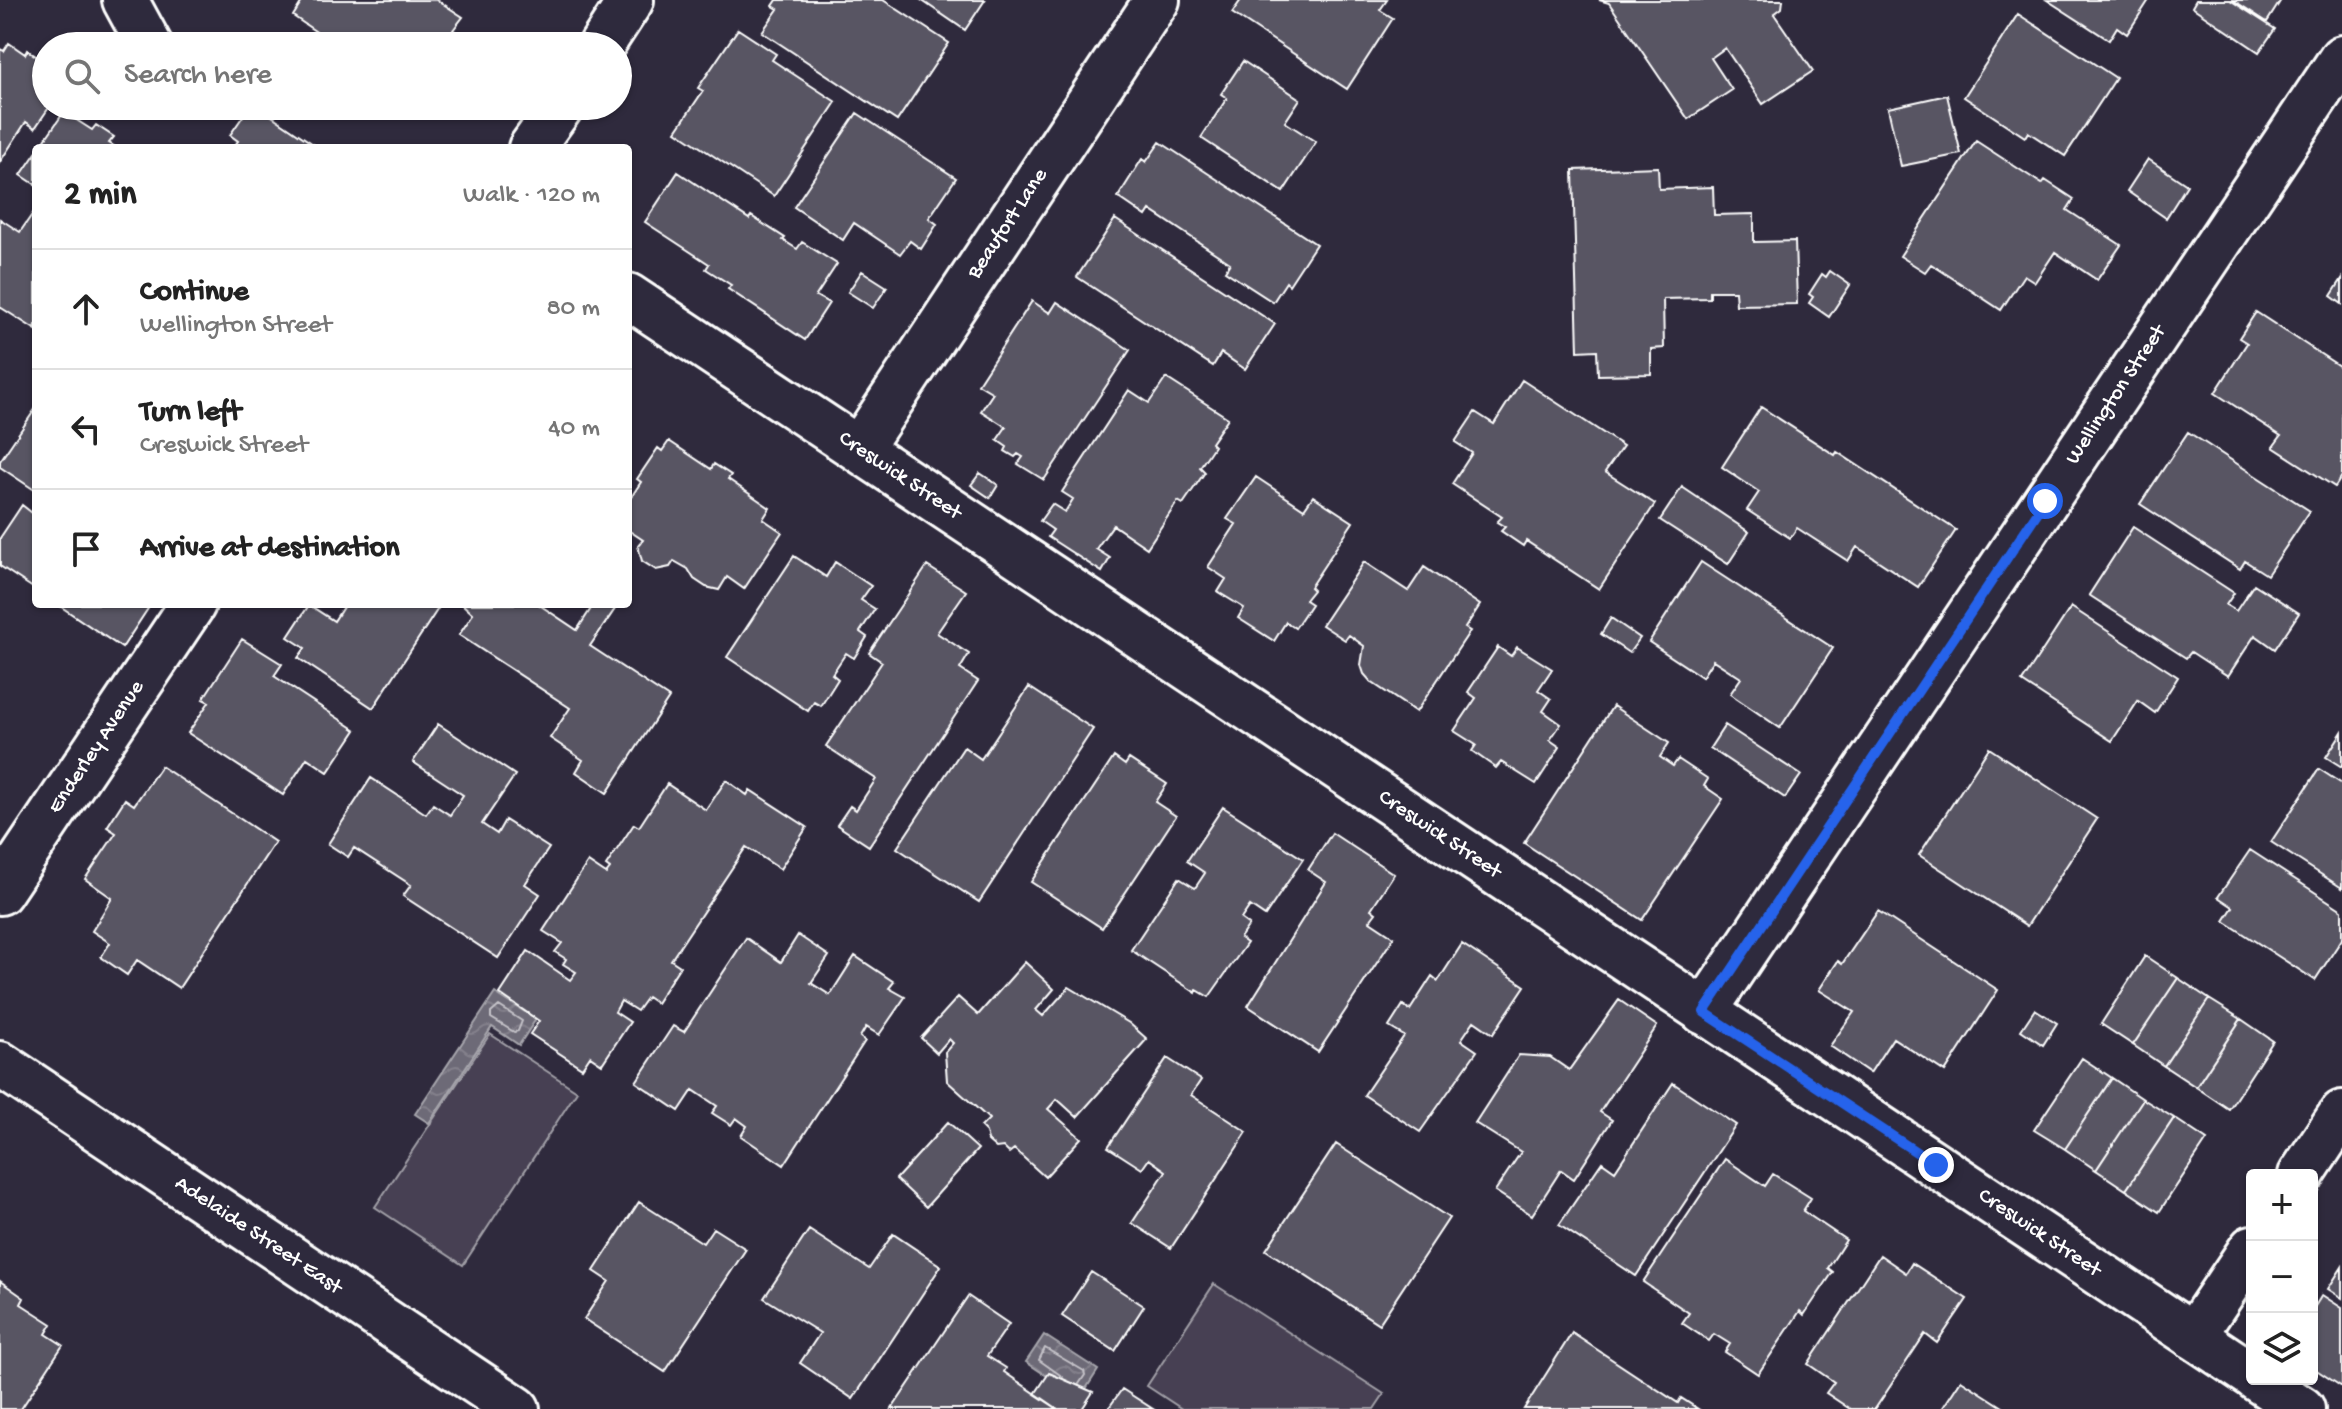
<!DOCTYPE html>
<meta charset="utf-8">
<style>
:root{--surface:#fff;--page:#f6f6f6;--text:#222;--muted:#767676;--line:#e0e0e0}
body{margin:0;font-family:"Gochi Hand",sans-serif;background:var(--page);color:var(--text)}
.controls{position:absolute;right:24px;bottom:24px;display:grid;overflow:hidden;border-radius:8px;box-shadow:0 2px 6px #0004}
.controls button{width:72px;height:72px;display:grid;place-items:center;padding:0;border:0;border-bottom:2px solid var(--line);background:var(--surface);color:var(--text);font:40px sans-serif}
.stop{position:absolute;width:24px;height:24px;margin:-18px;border:6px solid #2563eb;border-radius:50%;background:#fff}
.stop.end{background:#2563eb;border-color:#fff;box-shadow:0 2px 8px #0008}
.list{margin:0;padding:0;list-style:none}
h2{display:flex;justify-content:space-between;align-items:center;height:104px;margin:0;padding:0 32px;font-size:34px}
h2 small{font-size:26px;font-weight:400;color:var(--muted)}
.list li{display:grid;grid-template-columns:52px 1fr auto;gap:24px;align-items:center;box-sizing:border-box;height:120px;padding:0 32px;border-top:2px solid var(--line)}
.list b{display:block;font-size:30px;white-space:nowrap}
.list p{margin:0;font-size:26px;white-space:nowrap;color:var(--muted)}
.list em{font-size:26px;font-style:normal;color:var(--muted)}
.icon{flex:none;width:44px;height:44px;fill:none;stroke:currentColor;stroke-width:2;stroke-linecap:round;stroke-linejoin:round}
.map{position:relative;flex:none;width:2342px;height:1409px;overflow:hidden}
.search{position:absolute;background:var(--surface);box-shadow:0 2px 6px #0004;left:32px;top:32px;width:600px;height:88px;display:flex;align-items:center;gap:20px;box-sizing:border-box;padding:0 28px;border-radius:44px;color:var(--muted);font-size:30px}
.panel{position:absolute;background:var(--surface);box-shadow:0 2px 6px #0004;left:32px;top:144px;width:600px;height:464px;border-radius:8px}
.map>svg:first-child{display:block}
.grass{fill:#464152;stroke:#a2a0a8;stroke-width:2}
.water{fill:url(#water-waves);stroke:#a7a6ad;stroke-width:2}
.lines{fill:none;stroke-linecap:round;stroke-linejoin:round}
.shore{stroke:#c5c3c9;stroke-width:2}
.building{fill:#595564;stroke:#fff;stroke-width:2}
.minor-casing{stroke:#fff;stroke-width:50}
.minor{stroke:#2f2a3d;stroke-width:44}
.route{stroke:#2563eb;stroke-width:10}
.labels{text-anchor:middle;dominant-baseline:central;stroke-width:6;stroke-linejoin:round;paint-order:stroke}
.street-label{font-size:22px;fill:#fff;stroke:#2f2a3d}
</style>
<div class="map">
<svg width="2342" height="1409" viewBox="0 0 2342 1409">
<defs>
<pattern id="water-waves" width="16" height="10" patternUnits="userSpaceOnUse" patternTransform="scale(2)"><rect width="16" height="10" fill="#6d6a77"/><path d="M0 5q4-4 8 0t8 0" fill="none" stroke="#83808b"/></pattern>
</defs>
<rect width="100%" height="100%" fill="#2f2a3d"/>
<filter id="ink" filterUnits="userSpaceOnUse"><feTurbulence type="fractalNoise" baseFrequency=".0125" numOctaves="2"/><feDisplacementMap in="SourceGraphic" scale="16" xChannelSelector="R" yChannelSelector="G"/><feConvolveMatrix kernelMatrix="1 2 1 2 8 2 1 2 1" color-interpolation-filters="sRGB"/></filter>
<g filter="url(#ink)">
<!-- grass -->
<path class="grass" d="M 490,1034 L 577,1091 L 463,1265 L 375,1207 Z
M 1214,1284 L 1384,1394 L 1374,1409 L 1182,1409 L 1147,1386 Z"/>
<!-- water -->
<path class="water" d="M 495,993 L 536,1019 L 519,1045 L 492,1027 L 429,1123 L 415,1114 Z
M 1044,1335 L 1098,1370 L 1080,1398 L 1026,1362 Z"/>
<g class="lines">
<!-- shore -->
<path class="shore" d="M 499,1006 L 522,1021 L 518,1031 L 514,1032 L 491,1018 L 491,1013 Z
M 1063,1377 L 1039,1360 L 1045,1348 L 1084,1371 L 1085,1375 L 1079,1384"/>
</g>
<!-- building -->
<path class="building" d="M 303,0 L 437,0 L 463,17 L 453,30 L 469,40 L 465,46 L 337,46 L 293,16 Z
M 777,0 L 883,0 L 949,43 L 897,121 L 762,32 L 778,9 L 773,6 Z
M 921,0 L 985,0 L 965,30 Z
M 1241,0 L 1387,0 L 1380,10 L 1393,18 L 1347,89 L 1232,13 Z
M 1599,0 L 1783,0 L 1782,8 L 1774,14 L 1813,71 L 1763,104 L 1725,48 L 1711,58 L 1732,90 L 1688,119 L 1609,3 Z
M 2047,0 L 2149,0 L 2127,34 L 2117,27 L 2109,40 Z
M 2196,0 L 2230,0 L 2275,29 L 2259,52 L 2192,7 Z
M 2233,0 L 2281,0 L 2267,22 Z
M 2018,14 L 2116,78 L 2065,156 L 2028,132 L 2025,137 L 1964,97 Z
M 738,29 L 776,54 L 772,60 L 836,102 L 774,196 L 676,131 L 703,91 L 698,88 Z
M 9,43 L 25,54 L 27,50 L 46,63 L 46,106 L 50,106 L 35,128 L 26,122 L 0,162 L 0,49 L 4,51 Z
M 1243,61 L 1300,99 L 1285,122 L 1316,142 L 1283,192 L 1201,138 L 1227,98 L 1221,94 Z
M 1947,95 L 1961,154 L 1901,166 L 1888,108 Z
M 250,106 L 257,106 L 319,148 L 233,148 L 238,141 L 230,135 Z
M 64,112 L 92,130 L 96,125 L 114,137 L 109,143 L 117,148 L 39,148 Z
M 857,113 L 956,178 L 929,218 L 937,224 L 921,249 L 910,241 L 900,254 L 854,223 L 843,240 L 794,207 Z
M 1976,141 L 2042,184 L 2045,180 L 2074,199 L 2067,210 L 2121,245 L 2097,280 L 2055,252 L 2035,282 L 2024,275 L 2001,310 L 1931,264 L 1925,272 L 1900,256 Z
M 1160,142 L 1316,244 L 1289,285 L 1286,282 L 1273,302 L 1225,271 L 1230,263 L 1150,210 L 1146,216 L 1118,197 L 1142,159 L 1146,162 Z
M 36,153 L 36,185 L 21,175 Z
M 2148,159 L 2187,185 L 2166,218 L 2127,191 Z
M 1658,167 L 1659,189 L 1713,187 L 1714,215 L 1754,214 L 1754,242 L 1795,241 L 1797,304 L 1736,305 L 1735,291 L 1710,291 L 1710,298 L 1663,299 L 1664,348 L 1651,349 L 1651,374 L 1598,375 L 1597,350 L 1578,351 L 1573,170 Z
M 678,172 L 749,219 L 751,216 L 785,238 L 783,240 L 797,249 L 802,242 L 837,264 L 816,296 L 829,303 L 805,340 L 728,289 L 731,285 L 706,269 L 709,264 L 645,222 Z
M 36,209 L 36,330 L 0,307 L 0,219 L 20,232 Z
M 1115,219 L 1275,324 L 1245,369 L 1221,353 L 1213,366 L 1077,277 Z
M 862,271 L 887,287 L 873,308 L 848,292 Z
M 1830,271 L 1850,285 L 1829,317 L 1809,303 L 1813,297 L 1809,294 L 1822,274 L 1826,277 Z
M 2342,279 L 2342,304 L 2331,296 Z
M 1032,301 L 1050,313 L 1057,302 L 1130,350 L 1044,480 L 1018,464 L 1023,457 L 1018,454 L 1015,457 L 1005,451 L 1007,447 L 997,440 L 1006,427 L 981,411 L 993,393 L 978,384 Z
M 2256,312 L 2342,368 L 2342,476 L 2335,487 L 2273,447 L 2281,436 L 2215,393 L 2247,343 L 2239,338 Z
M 1166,378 L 1228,418 L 1211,443 L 1214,446 L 1200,467 L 1205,472 L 1183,504 L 1178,501 L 1147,548 L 1113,525 L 1096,549 L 1110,558 L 1102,572 L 1048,537 L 1053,530 L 1040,521 L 1052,504 L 1065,512 L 1073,499 L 1062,492 L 1129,390 L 1149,403 Z
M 1522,380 L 1623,446 L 1605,472 L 1655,504 L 1599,589 L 1526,541 L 1523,546 L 1501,531 L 1505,527 L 1497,522 L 1502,517 L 1452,484 L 1472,453 L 1455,442 L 1475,412 L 1494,424 Z
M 1761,407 L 1835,455 L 1837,452 L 1956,530 L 1918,587 L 1857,547 L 1848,561 L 1797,528 L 1790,538 L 1747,510 L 1759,492 L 1722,467 Z
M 36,408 L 36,491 L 0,467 L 0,461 Z
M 2188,432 L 2310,511 L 2267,575 L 2245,561 L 2240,569 L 2140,504 Z
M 669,441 L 711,469 L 714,464 L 731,475 L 728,479 L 770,508 L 763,519 L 782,532 L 744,589 L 727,577 L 719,590 L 706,587 L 694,579 L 688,569 L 674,561 L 670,567 L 656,570 L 642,561 L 638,546 L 643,540 L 628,530 L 628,502 L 641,482 L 637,479 L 658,448 L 662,451 Z
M 980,473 L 998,485 L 990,498 L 971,485 Z
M 1256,477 L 1304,509 L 1313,496 L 1353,522 L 1310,587 L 1313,590 L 1305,600 L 1311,604 L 1295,628 L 1286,622 L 1274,641 L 1238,618 L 1244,608 L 1218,592 L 1226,579 L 1208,567 L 1236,524 L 1227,519 Z
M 1682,487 L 1749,532 L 1728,564 L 1660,520 Z
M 22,505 L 36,516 L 36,590 L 0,566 L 0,538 Z
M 2133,527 L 2234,593 L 2226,605 L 2236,611 L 2254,584 L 2299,613 L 2275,649 L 2255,635 L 2228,676 L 2191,652 L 2186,658 L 2089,595 Z
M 794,556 L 826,577 L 835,562 L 871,586 L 861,600 L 875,609 L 860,632 L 867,637 L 854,658 L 846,653 L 832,674 L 838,679 L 821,706 L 814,702 L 808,711 L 727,657 Z
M 1364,562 L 1408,591 L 1424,567 L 1480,605 L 1465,628 L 1470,631 L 1416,712 L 1371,682 L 1364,674 L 1361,665 L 1364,646 L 1349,635 L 1345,640 L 1322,625 Z
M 1701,562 L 1833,648 L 1780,728 L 1730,694 L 1741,678 L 1713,660 L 1702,677 L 1649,642 Z
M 927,566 L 966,591 L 937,633 L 969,654 L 960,669 L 978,681 L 869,846 L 837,825 L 850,806 L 856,810 L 876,779 L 826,746 L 882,662 L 869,653 Z
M 57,604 L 151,604 L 122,648 Z
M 345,604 L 441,604 L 373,708 L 298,658 L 305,648 L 288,637 L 309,605 L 334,621 Z
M 462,604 L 538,604 L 577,630 L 594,604 L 606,604 L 615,609 L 590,646 L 669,698 L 607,793 L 576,772 L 583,760 L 550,738 L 570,708 L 459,635 L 473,614 Z
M 2071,607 L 2178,677 L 2155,713 L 2138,701 L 2112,741 L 2022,682 Z
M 1611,618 L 1640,638 L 1629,653 L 1601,634 Z
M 242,639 L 282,664 L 274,676 L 356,730 L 328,772 L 307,758 L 283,795 L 188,733 L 209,702 L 203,699 Z
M 1498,647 L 1511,656 L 1517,647 L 1552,669 L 1538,690 L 1551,699 L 1543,711 L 1561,724 L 1550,740 L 1560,747 L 1536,784 L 1501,762 L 1496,768 L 1472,751 L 1476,745 L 1454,731 L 1476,698 L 1468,692 Z
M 1029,687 L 1093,729 L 979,902 L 897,848 L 964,747 L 981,759 Z
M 1613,706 L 1669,743 L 1660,757 L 1673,766 L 1678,759 L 1708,779 L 1704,786 L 1723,799 L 1642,920 L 1524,843 Z
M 438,724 L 515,775 L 482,824 L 497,834 L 505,820 L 549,848 L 525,884 L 540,894 L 498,958 L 403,896 L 411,885 L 354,848 L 348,857 L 328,844 L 371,778 L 426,814 L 433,804 L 450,815 L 463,795 L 413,762 Z
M 1725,725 L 1801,775 L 1785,798 L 1710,748 Z
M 2342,732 L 2342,767 L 2326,757 Z
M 1989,748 L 2097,819 L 2027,926 L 1919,855 Z
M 1114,757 L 1125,765 L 1129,759 L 1167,784 L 1155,802 L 1176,816 L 1102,928 L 1031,882 Z
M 161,766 L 275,842 L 179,988 L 137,960 L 127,975 L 101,957 L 110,943 L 92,931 L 112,898 L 85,879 L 116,833 L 107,827 L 125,799 L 134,805 Z
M 2319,769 L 2342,784 L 2342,888 L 2271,842 Z
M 726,780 L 747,795 L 750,790 L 807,827 L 780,869 L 746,847 L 671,960 L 680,966 L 656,1003 L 647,997 L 637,1011 L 621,1001 L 615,1012 L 630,1022 L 602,1064 L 590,1056 L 582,1068 L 530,1034 L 539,1021 L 500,994 L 528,951 L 570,980 L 576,972 L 563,964 L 566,959 L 555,952 L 562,943 L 543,931 L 588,862 L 606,874 L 610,869 L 606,866 L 634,824 L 639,827 L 667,784 L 706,810 Z
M 1223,807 L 1303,859 L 1265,916 L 1250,906 L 1241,919 L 1249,925 L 1240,938 L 1247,943 L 1209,997 L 1197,990 L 1196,993 L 1131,950 L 1179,878 L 1195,888 L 1205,873 L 1187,861 Z
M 1332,833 L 1394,874 L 1371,909 L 1376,913 L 1370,921 L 1394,937 L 1318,1052 L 1248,1006 L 1326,882 L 1308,870 Z
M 2250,850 L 2342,910 L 2342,939 L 2315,980 L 2224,921 L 2233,907 L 2218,897 Z
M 1878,911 L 1998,990 L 1945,1072 L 1893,1038 L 1870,1073 L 1830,1046 L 1854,1012 L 1819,990 L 1838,961 L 1842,964 Z
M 798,935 L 829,956 L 811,983 L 830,995 L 855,956 L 894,982 L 889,988 L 905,997 L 879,1035 L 866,1027 L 860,1037 L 865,1041 L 784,1165 L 741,1136 L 747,1126 L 736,1118 L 731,1125 L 712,1113 L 717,1106 L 693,1090 L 679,1111 L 636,1082 L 673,1026 L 684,1032 L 746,938 L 781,962 Z
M 1462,944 L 1525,986 L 1493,1034 L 1474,1021 L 1461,1040 L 1477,1051 L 1420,1132 L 1364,1095 L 1404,1036 L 1389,1027 L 1403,1005 L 1410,1010 L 1432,976 L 1438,981 Z
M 2145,956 L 2178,978 L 2133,1045 L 2101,1024 Z
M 1025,962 L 1054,989 L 1036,1010 L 1043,1016 L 1069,987 L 1129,1023 L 1147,1039 L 1077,1117 L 1057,1099 L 1048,1109 L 1081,1138 L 1045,1177 L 1014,1149 L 1009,1153 L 1003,1147 L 996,1148 L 988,1141 L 986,1132 L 981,1127 L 989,1119 L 947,1081 L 945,1052 L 953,1043 L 949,1039 L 937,1053 L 921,1038 L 958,997 L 978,1015 Z
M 2178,978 L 2209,999 L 2164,1066 L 2133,1045 Z
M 2209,999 L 2241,1019 L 2196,1087 L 2164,1066 Z
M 1619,1000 L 1657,1026 L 1600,1112 L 1612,1120 L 1574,1179 L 1561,1170 L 1532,1215 L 1495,1191 L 1521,1152 L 1475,1123 L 1519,1055 L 1550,1057 L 1569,1070 Z
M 2035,1009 L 2057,1023 L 2043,1045 L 2021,1030 Z
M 2241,1019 L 2273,1041 L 2229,1109 L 2196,1087 Z
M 1167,1058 L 1201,1080 L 1191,1095 L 1247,1132 L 1171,1248 L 1132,1223 L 1166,1171 L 1149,1159 L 1142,1169 L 1108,1147 Z
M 2082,1058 L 2112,1078 L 2065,1149 L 2034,1130 Z
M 2112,1078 L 2143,1099 L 2096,1170 L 2065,1149 Z
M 1673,1083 L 1736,1125 L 1636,1276 L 1559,1225 L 1602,1162 L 1615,1171 Z
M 2143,1099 L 2174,1118 L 2126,1190 L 2096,1170 Z
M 2174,1118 L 2207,1140 L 2159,1212 L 2126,1190 Z
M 948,1122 L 978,1149 L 926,1207 L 896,1179 Z
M 1336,1144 L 1449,1218 L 1379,1324 L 1266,1250 Z
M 1725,1159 L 1765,1186 L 1773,1174 L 1811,1198 L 1803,1211 L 1846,1240 L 1828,1268 L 1833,1272 L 1804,1315 L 1800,1311 L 1758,1374 L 1725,1352 L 1730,1344 L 1714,1334 L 1709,1341 L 1682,1323 L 1689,1313 L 1643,1282 Z
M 639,1202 L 703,1243 L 713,1228 L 746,1249 L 665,1372 L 584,1319 L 609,1281 L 594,1271 Z
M 809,1230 L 869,1269 L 893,1234 L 941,1266 L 853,1399 L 800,1363 L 820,1333 L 764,1298 Z
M 1880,1255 L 1906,1273 L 1912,1263 L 1967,1299 L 1937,1343 L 1925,1334 L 1875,1409 L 1850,1409 L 1826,1393 L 1834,1382 L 1808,1364 Z
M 2342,1267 L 2342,1298 L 2328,1289 Z
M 1091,1272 L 1144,1306 L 1115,1351 L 1062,1316 Z
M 0,1281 L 24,1298 L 21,1304 L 52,1324 L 46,1334 L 63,1345 L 21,1409 L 0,1409 Z
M 2322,1295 L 2342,1308 L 2342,1387 L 2312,1367 L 2312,1311 Z
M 968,1296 L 1009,1324 L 987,1356 L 1006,1368 L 1004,1372 L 1058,1409 L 892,1409 Z
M 1572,1333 L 1678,1403 L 1681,1398 L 1698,1409 L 1524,1409 Z
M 1049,1373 L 1093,1392 L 1082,1409 L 1058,1409 L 1035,1394 Z
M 1961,1380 L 2006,1409 L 1942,1409 Z
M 1122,1389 L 1153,1409 L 1108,1409 Z"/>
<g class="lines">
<!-- minor casing -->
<g class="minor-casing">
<g id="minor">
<path d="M 125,0 L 150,46"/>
<path d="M 601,46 L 631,0"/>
<path d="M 531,148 L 561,106"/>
<path id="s1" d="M 628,296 L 2252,1375"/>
<path id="s2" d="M 859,449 L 1157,0"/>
<path id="s3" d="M 0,892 L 193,604"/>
<path id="s4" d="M 1704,1012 L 2342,58"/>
<path id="s5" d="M 0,1064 L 517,1409"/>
<path d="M 2301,1175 L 2342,1113"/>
<path d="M 2193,1336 L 2252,1248"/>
<path d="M 2257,1379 L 2302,1409"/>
</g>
</g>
<!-- minor -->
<use href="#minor" class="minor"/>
</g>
</g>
<g class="lines" filter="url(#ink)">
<!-- route -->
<path class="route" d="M 1936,1165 L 1704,1012 L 2045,501"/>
</g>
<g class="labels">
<!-- street labels -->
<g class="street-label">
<text stroke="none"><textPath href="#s2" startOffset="270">Beaufort Lane</textPath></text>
<text stroke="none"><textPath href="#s4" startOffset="742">Wellington Street</textPath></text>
<text stroke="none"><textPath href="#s1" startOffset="326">Creswick Street</textPath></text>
<text stroke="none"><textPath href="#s3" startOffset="174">Enderley Avenue</textPath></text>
<text stroke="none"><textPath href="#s1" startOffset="974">Creswick Street</textPath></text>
<text stroke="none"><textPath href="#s1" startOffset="1694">Creswick Street</textPath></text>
<text stroke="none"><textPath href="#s5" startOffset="310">Adelaide Street East</textPath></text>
</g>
</g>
</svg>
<div class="controls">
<button>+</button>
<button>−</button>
<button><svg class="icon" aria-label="layers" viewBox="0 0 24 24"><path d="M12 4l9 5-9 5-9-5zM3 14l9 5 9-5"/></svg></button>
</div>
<div class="stop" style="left:2045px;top:501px"></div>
<div class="stop end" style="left:1936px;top:1165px"></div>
<div class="search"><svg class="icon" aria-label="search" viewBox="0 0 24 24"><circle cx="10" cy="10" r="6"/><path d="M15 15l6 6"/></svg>Search here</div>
<section class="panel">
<h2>2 min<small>Walk · 120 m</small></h2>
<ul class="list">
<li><svg class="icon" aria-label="ahead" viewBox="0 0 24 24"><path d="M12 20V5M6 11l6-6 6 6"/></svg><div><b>Continue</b><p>Wellington Street</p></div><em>80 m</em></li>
<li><svg class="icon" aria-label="left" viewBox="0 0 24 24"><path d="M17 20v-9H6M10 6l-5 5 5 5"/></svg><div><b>Turn left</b><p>Creswick Street</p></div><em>40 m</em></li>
<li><svg class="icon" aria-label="arrive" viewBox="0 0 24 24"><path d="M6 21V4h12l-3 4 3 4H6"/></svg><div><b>Arrive at destination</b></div></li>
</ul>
</section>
</div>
